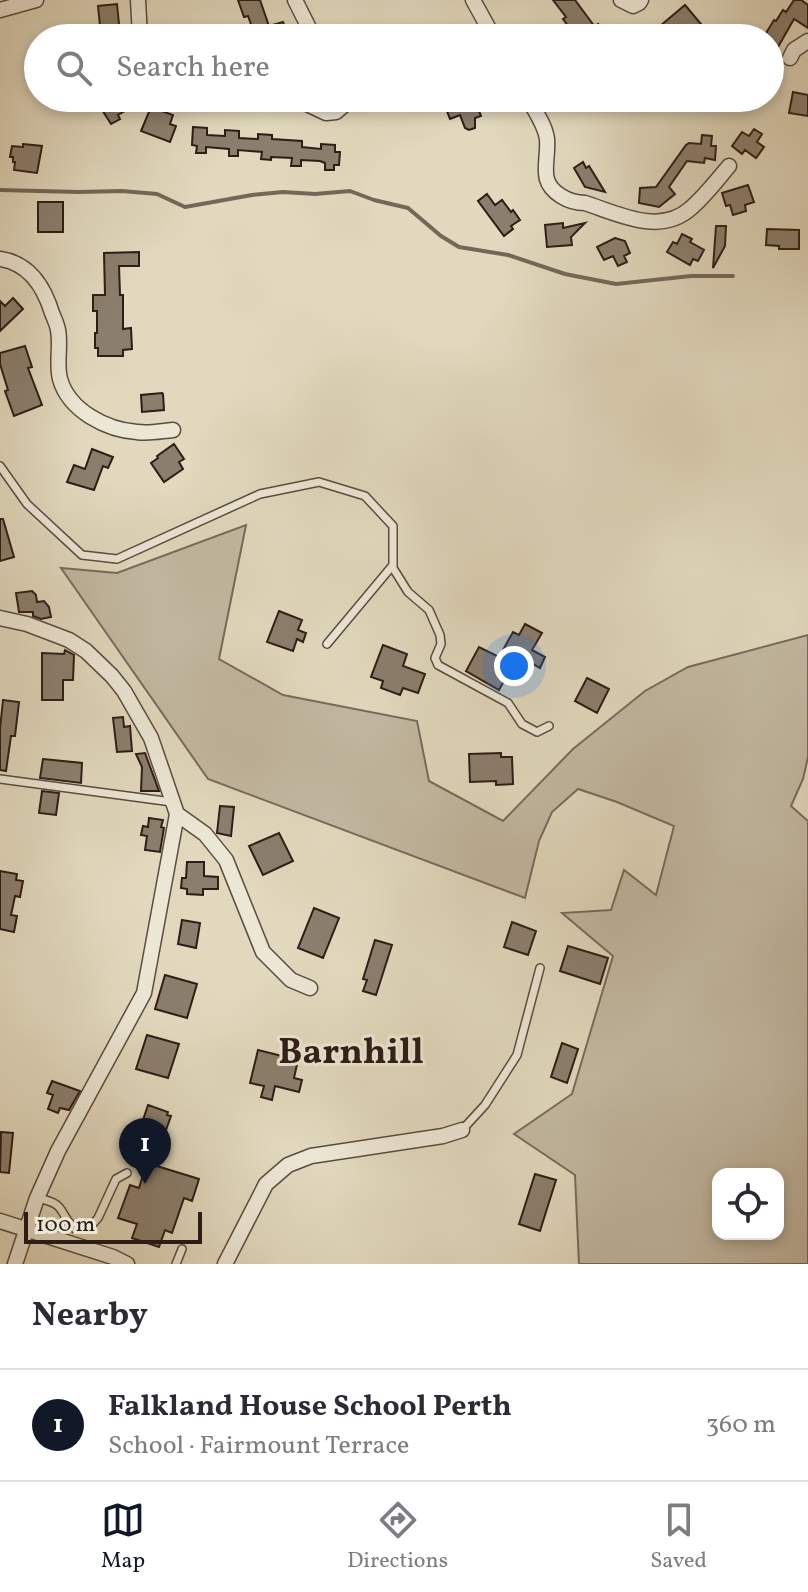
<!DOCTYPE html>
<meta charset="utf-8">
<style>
:root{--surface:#fff;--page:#f2f2f3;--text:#2b2b33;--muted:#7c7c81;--line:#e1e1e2;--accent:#111827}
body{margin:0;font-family:Vollkorn,serif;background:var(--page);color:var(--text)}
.controls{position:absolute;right:24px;bottom:24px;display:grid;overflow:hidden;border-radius:16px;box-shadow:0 4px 12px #0003}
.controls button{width:72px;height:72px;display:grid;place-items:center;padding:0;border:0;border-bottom:2px solid var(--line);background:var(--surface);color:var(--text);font:40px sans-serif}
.scale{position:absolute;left:24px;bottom:20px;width:178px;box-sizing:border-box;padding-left:8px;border:4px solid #2d1d16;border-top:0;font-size:22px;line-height:28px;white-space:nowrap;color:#2d1d16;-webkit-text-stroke:6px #ece6d4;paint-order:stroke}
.you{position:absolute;left:514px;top:666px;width:28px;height:28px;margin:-20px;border:6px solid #fff;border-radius:50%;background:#1a73e8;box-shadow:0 0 0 12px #1a73e833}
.badge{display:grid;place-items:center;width:52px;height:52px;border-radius:50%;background:var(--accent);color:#fff;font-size:26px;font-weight:700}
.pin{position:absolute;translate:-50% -66px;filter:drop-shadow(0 2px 4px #0008)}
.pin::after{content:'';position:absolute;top:42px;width:28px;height:24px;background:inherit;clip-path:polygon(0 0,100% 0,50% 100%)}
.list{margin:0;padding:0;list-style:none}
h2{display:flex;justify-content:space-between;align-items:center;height:104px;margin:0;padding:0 32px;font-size:34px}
h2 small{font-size:26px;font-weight:400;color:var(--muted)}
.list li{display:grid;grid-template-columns:52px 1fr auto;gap:24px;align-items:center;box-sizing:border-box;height:112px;padding:0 32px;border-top:2px solid var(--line)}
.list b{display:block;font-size:30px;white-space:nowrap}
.list p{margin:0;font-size:26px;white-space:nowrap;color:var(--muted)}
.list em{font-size:26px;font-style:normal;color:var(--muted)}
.icon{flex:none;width:44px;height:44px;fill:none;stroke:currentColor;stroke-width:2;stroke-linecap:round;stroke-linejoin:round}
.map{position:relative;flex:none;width:808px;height:1264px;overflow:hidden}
.search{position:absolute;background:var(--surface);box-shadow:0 4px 12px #0003;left:24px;right:24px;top:24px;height:88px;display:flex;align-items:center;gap:20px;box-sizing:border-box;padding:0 28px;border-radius:44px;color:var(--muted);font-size:30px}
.sheet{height:216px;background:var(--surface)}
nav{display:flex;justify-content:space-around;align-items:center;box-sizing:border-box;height:112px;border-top:2px solid var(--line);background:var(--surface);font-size:22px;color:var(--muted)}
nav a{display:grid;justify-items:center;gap:4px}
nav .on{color:var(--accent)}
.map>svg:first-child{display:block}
.green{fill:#c2b8a1;stroke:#786a5c;stroke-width:2;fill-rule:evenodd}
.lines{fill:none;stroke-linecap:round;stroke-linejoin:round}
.stream{stroke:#746758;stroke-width:4}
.building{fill:#8b7e6d;stroke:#2d1d16;stroke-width:2}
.service-casing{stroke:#5a4c40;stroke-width:10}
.minor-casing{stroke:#5a4c40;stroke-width:17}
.service{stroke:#ece6d4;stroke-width:7}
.minor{stroke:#ece6d4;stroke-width:14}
.labels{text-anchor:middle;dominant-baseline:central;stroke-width:6;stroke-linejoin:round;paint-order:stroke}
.district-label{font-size:36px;font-weight:bold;fill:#2d1d16;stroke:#ece6d4}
</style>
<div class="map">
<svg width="808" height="1264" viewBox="0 0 808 1264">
<rect width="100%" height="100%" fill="#e1d8bd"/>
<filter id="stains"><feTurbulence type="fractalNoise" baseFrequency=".0025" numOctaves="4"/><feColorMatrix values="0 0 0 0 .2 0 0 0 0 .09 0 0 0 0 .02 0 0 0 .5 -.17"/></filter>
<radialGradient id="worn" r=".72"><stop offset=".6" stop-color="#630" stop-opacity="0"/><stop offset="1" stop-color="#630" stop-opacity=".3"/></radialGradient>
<!-- green -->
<path class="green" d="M 246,525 L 219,659 L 283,695 L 417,721 L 429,781 L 503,821 L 573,749 L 645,691 L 688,667 L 808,635 L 808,757 L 803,779 L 791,806 L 808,821 L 808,1264 L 579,1264 L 575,1175 L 514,1134 L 572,1094 L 613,956 L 562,913 L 611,910 L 624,870 L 656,895 L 674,826 L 617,802 L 578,789 L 552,812 L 539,841 L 525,898 L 208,779 L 61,568 L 117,573 ZM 718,1174 L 778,1174 L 778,1234 L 718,1234 Z"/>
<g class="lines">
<!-- stream -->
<path class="stream" d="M 0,190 L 78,192 L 122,191 L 157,194 L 185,207 L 252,195 L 283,192 L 315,194 L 350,191 L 374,200 L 408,208 L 441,236 L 459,247 L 508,255 L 565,274 L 616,284 L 691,276 L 733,276"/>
</g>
<!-- building -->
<path class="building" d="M 238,0 L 260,0 L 269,26 L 283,22 L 289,38 L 256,38 L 248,16 L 244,17 Z
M 553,0 L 575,0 L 595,27 L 598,24 L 613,38 L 585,38 L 587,36 L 576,26 L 571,30 L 563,19 L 566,17 Z
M 794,0 L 801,0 L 808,5 L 808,28 L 794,19 L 770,61 L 770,38 L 763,38 L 774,20 L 776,21 L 783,10 L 786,12 Z
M 117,4 L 120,34 L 101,36 L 98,6 Z
M 685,5 L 701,24 L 690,32 L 687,28 L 675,38 L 671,38 L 660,26 Z
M 793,92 L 808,95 L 808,116 L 789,113 Z
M 111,98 L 124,98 L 130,108 L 118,115 L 120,119 L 111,124 L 99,105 Z
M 442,98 L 474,98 L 481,116 L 475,118 L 475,128 L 469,130 L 465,128 L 460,115 L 450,119 Z
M 151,107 L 173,115 L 170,124 L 176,126 L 170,142 L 141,131 Z
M 193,127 L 207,128 L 207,135 L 225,136 L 225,130 L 239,131 L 239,138 L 258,139 L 258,134 L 272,135 L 272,139 L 302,141 L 302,147 L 321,149 L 321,144 L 335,145 L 335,152 L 340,152 L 339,165 L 334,165 L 334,170 L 325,170 L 325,163 L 320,161 L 301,160 L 301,166 L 291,166 L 292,158 L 271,157 L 271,160 L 261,159 L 262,152 L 238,150 L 238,156 L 229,156 L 229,149 L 206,147 L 206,153 L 196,153 L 197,146 L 192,145 Z
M 754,129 L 762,134 L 757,142 L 764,147 L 756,158 L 745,150 L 742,154 L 732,146 L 742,132 L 749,136 Z
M 702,135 L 712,136 L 711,146 L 716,146 L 715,160 L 705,158 L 704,163 L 687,161 L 669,187 L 675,194 L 659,207 L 639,203 L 640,188 L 656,187 L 686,145 L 689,143 L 701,144 Z
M 23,144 L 42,146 L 37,173 L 14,170 L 15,162 L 13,162 L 13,157 L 10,157 L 12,146 L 23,147 Z
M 583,162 L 586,168 L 589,166 L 605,192 L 585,187 L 574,168 Z
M 748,185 L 754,202 L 745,205 L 746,211 L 733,215 L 730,205 L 726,206 L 722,193 Z
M 487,194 L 495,205 L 502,200 L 511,212 L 513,210 L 520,220 L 511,226 L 513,229 L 504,236 L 478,201 Z
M 38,202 L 63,202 L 63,232 L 38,232 Z
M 563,223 L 563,228 L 585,223 L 571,237 L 572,245 L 547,247 L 545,225 Z
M 716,226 L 726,226 L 725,246 L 713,268 Z
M 767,229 L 799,230 L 799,249 L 779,249 L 779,246 L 766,245 Z
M 682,234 L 692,239 L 690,242 L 704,250 L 698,261 L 693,259 L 690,265 L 667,252 L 673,242 L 677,244 Z
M 615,238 L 625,241 L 630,253 L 624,256 L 627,262 L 618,266 L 613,256 L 604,260 L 597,247 Z
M 139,252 L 139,266 L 119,266 L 120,295 L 123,295 L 123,329 L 131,328 L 132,349 L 123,350 L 123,356 L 98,356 L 98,348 L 95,348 L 95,333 L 97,333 L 97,311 L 93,311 L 93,295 L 105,295 L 104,253 Z
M 13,298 L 23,309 L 0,331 L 0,301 L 5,306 Z
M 25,346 L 32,367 L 28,368 L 42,405 L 14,416 L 5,391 L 8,390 L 0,364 L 0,353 Z
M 162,393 L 163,394 L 164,410 L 142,412 L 141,395 Z
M 174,444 L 184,459 L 179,462 L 183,469 L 164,482 L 151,463 L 158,458 L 157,456 Z
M 92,449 L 113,457 L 108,468 L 103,466 L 94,490 L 67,482 L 74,465 L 85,469 Z
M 0,519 L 3,519 L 14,557 L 0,561 Z
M 32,591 L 36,595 L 37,602 L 44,601 L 49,607 L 51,617 L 41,619 L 33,616 L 33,612 L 19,612 L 16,593 Z
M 279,611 L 302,620 L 298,630 L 306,633 L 303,642 L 297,639 L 293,651 L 267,642 Z
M 525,624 L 542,633 L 532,650 L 545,657 L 540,668 L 518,655 L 499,690 L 466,671 L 479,647 L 499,657 L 513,632 L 519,635 Z
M 383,645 L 407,654 L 403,666 L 425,674 L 418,693 L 403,688 L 400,695 L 381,688 L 383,681 L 371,677 Z
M 65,650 L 74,655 L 73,680 L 63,680 L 63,700 L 42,700 L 42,653 L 64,654 Z
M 587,678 L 609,689 L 597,713 L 575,701 Z
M 3,700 L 19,702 L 15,736 L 11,736 L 6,771 L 0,770 L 0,729 Z
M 123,717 L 124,727 L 130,726 L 132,751 L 117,752 L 113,718 Z
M 145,753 L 159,791 L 141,791 L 142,767 L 136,754 Z
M 501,753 L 501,757 L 512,757 L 513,784 L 496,785 L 496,781 L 470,782 L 469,754 Z
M 43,759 L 82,763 L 81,783 L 40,778 Z
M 42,791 L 59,793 L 56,815 L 39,813 Z
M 220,806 L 234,807 L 231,836 L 217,833 Z
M 149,818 L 163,820 L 161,827 L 164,828 L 160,852 L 145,850 L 147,836 L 141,835 L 143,826 L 148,827 Z
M 279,833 L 293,861 L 263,875 L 249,846 Z
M 187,862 L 204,862 L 204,876 L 218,877 L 218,889 L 203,889 L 203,895 L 187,894 L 187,889 L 181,888 L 182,878 L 186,878 Z
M 0,871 L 17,874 L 16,880 L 23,881 L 20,897 L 15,896 L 11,915 L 17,916 L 14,932 L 0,929 Z
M 314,908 L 339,918 L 323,958 L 298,948 Z
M 182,920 L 200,923 L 196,948 L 178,944 Z
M 512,922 L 536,931 L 528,955 L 504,947 Z
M 375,940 L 392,945 L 376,995 L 363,991 L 367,980 L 363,979 Z
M 568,946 L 608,958 L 600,984 L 560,971 Z
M 165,975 L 197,984 L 187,1018 L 155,1009 Z
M 147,1035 L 179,1044 L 168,1078 L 136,1069 Z
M 562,1043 L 578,1049 L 567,1083 L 551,1077 Z
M 258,1050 L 298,1060 L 294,1078 L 302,1080 L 299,1092 L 275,1086 L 272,1100 L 261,1097 L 264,1086 L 250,1083 Z
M 52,1081 L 80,1091 L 69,1110 L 60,1108 L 58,1113 L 48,1109 L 53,1095 L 47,1093 Z
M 148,1105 L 168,1112 L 167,1115 L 171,1116 L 166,1130 L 163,1129 L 161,1134 L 141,1126 Z
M 1,1132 L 13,1133 L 9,1173 L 0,1172 Z
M 147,1163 L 199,1179 L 192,1201 L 184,1198 L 172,1233 L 165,1230 L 159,1247 L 132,1238 L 137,1224 L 118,1218 L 130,1185 L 139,1188 Z
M 535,1174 L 556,1180 L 540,1231 L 519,1224 Z"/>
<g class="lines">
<!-- service casing -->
<g class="service-casing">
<path id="service" d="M 0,466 L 27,504 L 82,555 L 117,559 L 260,494 L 319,482 L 365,496 L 393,526 L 393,568 L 408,592 L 429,610 L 440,635 L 441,644 L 435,658 L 438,665 L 508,703 L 522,724 L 537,732 L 549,726
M 327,644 L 393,565
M 0,779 L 172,802
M 462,1130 L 485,1105 L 517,1055 L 540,968
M 37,1198 C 68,1204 57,1212 75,1229 L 90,1227 L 98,1218 L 116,1179 L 127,1173
M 176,1264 L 182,1249"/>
</g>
<!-- minor casing -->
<g class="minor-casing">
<path id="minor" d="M 138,0 L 140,38
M 295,0 L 314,38
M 473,0 L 494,38
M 621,0 L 633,6 L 639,3 L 641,0
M 0,10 L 36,0
M 790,58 L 794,50 L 808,41
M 265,98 L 305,103 L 326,113 L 336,112 L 343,106 L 343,98
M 528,98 C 534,110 545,124 547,139 C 549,163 537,181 561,196 C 569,201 575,203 585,203 C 619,214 660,236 691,208 C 705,196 717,180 729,166
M 0,259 C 29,263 44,287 52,313 C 54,318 57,324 58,330 C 61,346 56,363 60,379 C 69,411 107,430 137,432 C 149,434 161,431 173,430
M 0,618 L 27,624 L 69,640 L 86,651 L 112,676 L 124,691 L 151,738 L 177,814 L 205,834 L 226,860 L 263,952 L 291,980 L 310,988
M 0,1221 L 113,1257 L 127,1264
M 15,1264 L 37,1198 L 58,1151 L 144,993 L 177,814
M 225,1264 L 266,1184 L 288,1165 L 311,1156 L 443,1136 L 462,1130"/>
</g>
<!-- service -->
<use href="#service" class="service"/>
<!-- minor -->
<use href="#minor" class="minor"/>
</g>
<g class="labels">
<!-- district labels -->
<g class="district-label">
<text x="351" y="1054">Barnhill</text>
</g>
</g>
<rect width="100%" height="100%" filter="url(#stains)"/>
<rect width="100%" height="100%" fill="url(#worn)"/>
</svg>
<div class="controls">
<button><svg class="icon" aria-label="locate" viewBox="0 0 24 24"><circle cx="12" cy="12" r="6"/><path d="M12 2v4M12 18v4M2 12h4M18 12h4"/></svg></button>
</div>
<div class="scale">100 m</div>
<div class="you"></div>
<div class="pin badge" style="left:145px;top:1184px">1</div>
<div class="search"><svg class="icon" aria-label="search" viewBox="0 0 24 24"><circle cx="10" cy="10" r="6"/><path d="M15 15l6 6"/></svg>Search here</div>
</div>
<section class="sheet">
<h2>Nearby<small></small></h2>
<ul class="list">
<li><span class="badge">1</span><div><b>Falkland House School Perth</b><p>School · Fairmount Terrace</p></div><em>360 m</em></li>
</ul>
</section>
<nav>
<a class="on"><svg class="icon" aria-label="map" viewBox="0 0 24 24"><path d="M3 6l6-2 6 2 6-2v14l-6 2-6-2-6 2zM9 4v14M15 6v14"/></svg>Map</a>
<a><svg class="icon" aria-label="directions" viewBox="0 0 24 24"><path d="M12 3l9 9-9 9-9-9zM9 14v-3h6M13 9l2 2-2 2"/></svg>Directions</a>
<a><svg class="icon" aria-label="saved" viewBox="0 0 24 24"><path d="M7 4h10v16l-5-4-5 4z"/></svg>Saved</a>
</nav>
